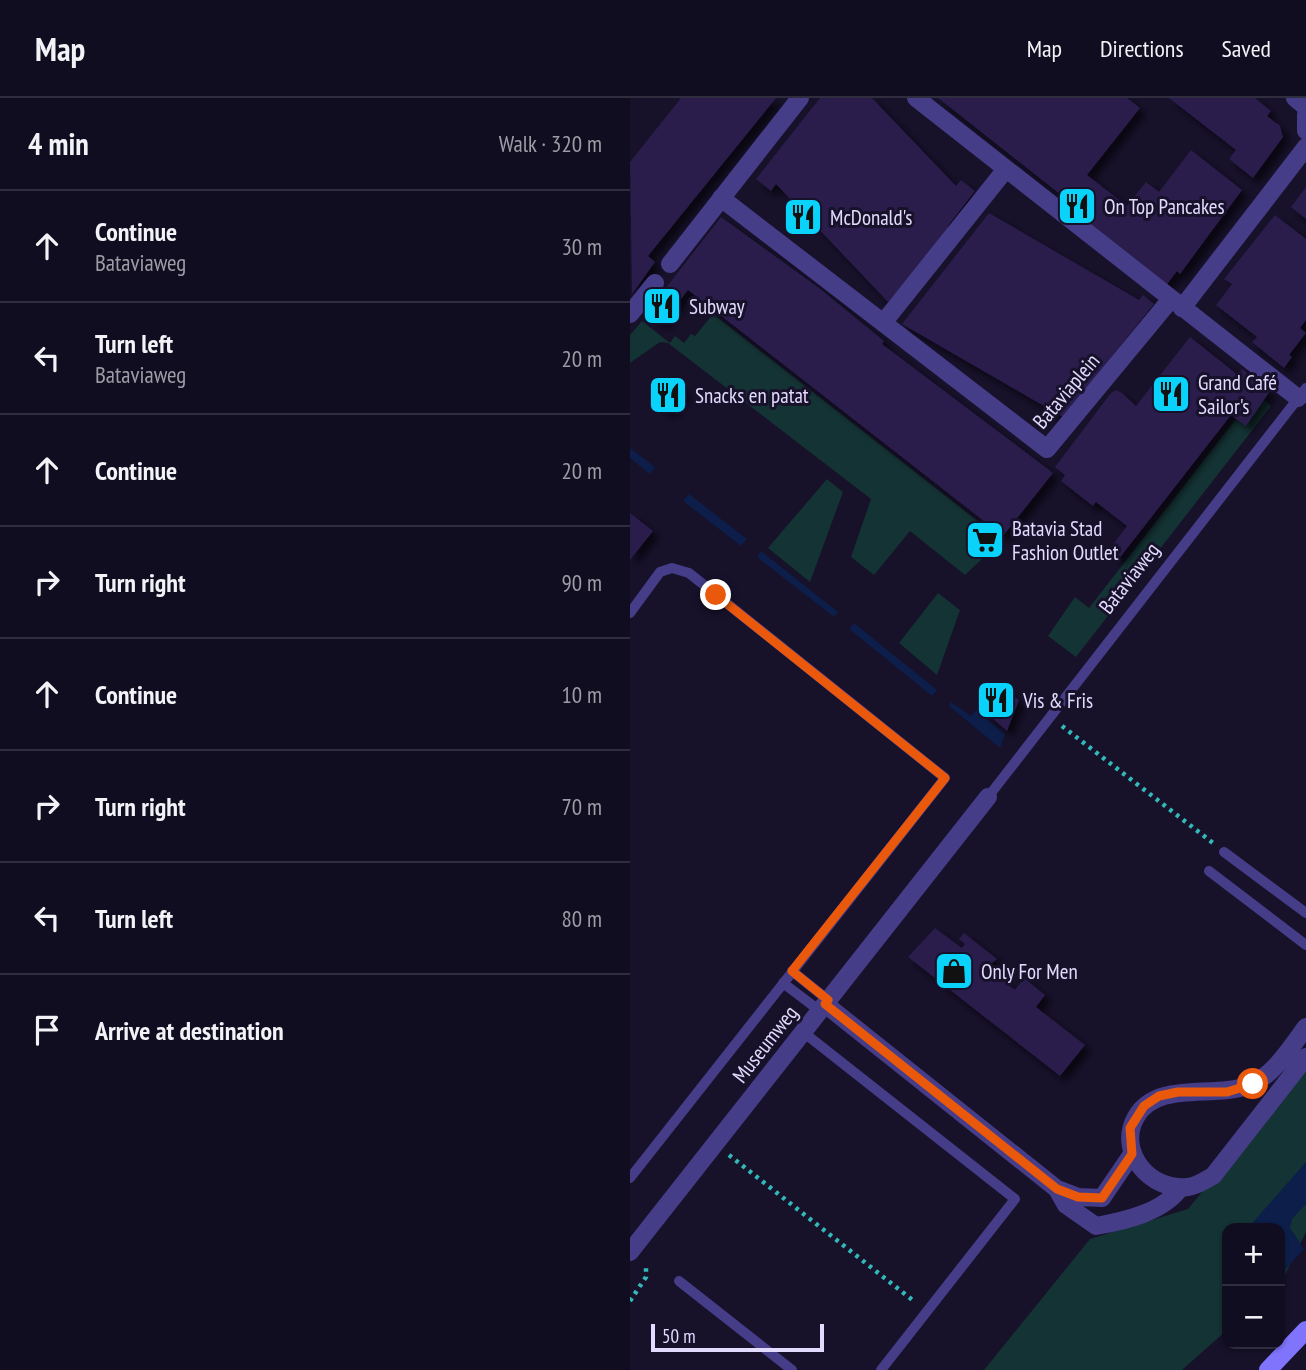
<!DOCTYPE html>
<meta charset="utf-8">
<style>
:root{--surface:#110d20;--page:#1a1629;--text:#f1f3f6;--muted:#9c9ca5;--line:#302d3e}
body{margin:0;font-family:"PT Sans Narrow",sans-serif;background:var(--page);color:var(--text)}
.controls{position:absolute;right:21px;bottom:21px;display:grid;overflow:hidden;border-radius:14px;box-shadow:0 2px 5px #0004}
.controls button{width:63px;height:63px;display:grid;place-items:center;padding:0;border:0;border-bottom:2px solid var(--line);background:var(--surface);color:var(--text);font:35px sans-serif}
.scale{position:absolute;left:21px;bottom:18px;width:173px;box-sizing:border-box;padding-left:7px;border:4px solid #e2dbfe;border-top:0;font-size:19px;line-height:24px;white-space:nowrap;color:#e2dbfe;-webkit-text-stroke:5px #17112a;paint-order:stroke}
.stop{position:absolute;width:21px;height:21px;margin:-16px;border:5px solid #ea580c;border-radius:50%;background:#fff}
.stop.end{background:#ea580c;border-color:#fff;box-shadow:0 2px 7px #0008}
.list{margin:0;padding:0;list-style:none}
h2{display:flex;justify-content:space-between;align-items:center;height:91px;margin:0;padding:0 28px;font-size:30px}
h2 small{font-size:23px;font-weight:400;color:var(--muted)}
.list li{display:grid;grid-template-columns:46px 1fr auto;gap:21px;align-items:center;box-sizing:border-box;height:112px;padding:0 28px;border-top:2px solid var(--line)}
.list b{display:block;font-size:26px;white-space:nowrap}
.list p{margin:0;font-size:23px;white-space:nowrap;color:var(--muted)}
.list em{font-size:23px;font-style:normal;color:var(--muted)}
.icon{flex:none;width:38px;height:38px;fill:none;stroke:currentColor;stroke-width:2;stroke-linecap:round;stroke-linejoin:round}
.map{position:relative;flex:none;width:676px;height:1272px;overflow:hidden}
header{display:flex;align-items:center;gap:42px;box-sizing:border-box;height:98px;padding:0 35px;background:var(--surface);border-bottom:2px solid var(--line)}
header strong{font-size:33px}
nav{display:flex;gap:38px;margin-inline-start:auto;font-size:24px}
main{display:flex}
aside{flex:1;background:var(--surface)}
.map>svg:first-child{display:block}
.green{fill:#143334}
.water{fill:#0c1e49}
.building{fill:#2a1d4b;filter:url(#shadow)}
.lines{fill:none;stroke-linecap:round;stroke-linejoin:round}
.path{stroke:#32babb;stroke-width:4.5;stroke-dasharray:3.5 5;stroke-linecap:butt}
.lane{stroke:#453d88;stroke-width:10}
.street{stroke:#453d88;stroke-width:18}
.secondary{stroke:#8074fd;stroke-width:18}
.route{stroke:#ea580c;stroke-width:9}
.labels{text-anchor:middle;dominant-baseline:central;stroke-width:6;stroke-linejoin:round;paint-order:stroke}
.poi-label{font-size:21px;fill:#e2dbfe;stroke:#17112a;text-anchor:start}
.street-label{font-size:21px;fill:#e2dbfe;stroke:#17112a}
</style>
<header>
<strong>Map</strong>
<nav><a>Map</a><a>Directions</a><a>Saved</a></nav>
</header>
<main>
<aside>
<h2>4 min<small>Walk · 320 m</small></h2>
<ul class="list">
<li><svg class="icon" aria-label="ahead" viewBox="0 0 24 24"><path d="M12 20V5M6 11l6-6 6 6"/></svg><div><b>Continue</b><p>Bataviaweg</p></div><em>30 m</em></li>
<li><svg class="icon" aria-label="left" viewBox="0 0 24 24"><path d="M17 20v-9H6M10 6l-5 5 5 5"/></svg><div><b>Turn left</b><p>Bataviaweg</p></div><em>20 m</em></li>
<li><svg class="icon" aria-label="ahead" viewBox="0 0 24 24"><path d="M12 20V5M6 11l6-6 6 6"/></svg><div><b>Continue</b></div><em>20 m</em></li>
<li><svg class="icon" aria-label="right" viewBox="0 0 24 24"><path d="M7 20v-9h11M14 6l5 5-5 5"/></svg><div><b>Turn right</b></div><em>90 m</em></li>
<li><svg class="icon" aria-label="ahead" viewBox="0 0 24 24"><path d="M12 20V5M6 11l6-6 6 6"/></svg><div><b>Continue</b></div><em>10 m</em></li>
<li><svg class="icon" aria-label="right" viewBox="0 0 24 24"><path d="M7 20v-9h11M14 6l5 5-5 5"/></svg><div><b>Turn right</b></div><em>70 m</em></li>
<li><svg class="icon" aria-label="left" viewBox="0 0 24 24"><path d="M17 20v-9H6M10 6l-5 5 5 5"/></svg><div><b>Turn left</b></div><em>80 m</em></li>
<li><svg class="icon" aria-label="arrive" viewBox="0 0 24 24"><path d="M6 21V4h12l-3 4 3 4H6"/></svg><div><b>Arrive at destination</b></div></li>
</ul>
</aside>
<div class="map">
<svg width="676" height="1272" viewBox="0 0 676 1272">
<defs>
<filter id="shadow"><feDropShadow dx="6" dy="6" stdDeviation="3.5" flood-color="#0009"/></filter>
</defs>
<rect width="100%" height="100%" fill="#17112a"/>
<!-- green -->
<path class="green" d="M 83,216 L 372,442 L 335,477 L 280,433 L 244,477 L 221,459 L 241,401 L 38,245 L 30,244 L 0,265 L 0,237 L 12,223 L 40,245 L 45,238 L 54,245 L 61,236 L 65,238 Z
M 626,295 L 641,308 L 446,559 L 418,538 L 445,499 L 459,510 Z
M 197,381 L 213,394 L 180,484 L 138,450 Z
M 308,495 L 330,512 L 307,577 L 269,545 Z
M 676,966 L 676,1134 L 650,1187 L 650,1130 L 597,1130 L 597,1232 L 552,1272 L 354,1272 L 460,1141 L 558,1111 Z"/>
<!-- water -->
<path class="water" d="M 0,350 L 25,369 L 20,376 L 0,360 Z
M 59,396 L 117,441 L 111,448 L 53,403 Z
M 131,453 L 208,514 L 204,519 L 127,459 Z
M 224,525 L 307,592 L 302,598 L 219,531 Z
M 321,604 L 341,618 L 346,612 L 375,636 L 370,650 L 319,608 Z
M 676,1064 L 676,1106 L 662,1121 L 660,1130 L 674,1151 L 652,1175 L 650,1130 L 618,1130 Z"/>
<!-- building -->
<path class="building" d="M 51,0 L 146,0 L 18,158 L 25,164 L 2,196 L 0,64 Z
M 190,0 L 242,0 L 326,88 L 331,82 L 345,93 L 318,128 L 320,130 L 258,204 L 146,86 L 141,93 L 126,81 Z
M 308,0 L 497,0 L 510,10 L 457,77 L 497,108 L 516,84 L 529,94 L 561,52 L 612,92 L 550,176 L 547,173 L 535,189 L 435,111 L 440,104 Z
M 539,0 L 625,0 L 641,13 L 637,18 L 650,28 L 653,39 L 623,80 L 599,61 L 606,52 Z
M 676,89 L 676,121 L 661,109 Z
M 359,115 L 509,202 L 513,197 L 524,206 L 433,319 L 272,226 Z
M 645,117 L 676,141 L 676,222 L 670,230 L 676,235 L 659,257 L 662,259 L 654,270 L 622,244 L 627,239 L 586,207 L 602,186 L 594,181 Z
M 91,119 L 189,190 L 254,243 L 252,246 L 423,375 L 373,438 L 58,192 L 32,226 L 17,214 Z
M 560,239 L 608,277 L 612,271 L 640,293 L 616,328 L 601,317 L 488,462 L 478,453 L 497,428 L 466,404 L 463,408 L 431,383 L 435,377 L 425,369 L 481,295 L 486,292 L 492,295 L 506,308 Z
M 36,278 L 56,294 L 39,315 L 19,300 Z
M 0,415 L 23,433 L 0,462 Z
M 366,584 L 389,602 L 377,633 L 348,608 Z
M 305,830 L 332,850 L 335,846 L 329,841 L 334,835 L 367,861 L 356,870 L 385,892 L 394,880 L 415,897 L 406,909 L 455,947 L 430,978 L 278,859 Z"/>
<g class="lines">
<!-- path -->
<path class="path" d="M 432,628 L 583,745
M 99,1057 L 285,1204
M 0,1203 L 16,1179 L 16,1167"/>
<!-- lane -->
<path class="lane" d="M 0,515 L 30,474 L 42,470 L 59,475 L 315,680 L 0,1080
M 358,699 L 676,290
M 594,754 L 676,815
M 579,773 L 676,847
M 162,873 L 198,902
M 153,885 L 190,913
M 173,934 L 385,1101 L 251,1272
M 49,1183 L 162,1272"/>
<!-- street -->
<path class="street" d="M 286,0 L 668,300
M 665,0 L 676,9
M 676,17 L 676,33
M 91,100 L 417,351 L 541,201
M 40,166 L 170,0
M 552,210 L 676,49
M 0,216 L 25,185
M 253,225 L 376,71
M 195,906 L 427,1091 L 448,1099 L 472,1100 L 502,1056
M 676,929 C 661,949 644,977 620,987 C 583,1001 527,982 506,1019 C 486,1054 521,1094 558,1089 C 567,1088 575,1082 583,1078 L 676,959
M 427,1091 L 436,1107 L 466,1128 C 495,1123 534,1114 551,1089
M 0,1154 L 358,699"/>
<!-- secondary -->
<path class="secondary" d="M 638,1272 L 676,1232"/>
</g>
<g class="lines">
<!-- route -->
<path class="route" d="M 86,497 L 315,680 L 162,873 L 198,902 L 195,906 L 427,1091 L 448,1099 L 472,1100 L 502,1056 L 500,1030 L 514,1008 L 529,998 L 548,994 L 597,994 L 623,986"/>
</g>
<!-- icons -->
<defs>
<g id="restaurant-square" transform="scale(2.0125)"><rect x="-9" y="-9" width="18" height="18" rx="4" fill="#0ad3fb" stroke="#17112a"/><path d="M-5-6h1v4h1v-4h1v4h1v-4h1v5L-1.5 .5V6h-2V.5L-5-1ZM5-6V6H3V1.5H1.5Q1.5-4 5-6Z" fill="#111"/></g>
<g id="supermarket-square" transform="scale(2.0125)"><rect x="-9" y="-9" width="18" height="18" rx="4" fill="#0ad3fb" stroke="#17112a"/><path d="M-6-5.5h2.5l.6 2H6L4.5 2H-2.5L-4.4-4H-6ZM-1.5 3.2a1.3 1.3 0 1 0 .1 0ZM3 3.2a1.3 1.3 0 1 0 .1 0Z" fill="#111"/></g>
<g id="shop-square" transform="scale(2.0125)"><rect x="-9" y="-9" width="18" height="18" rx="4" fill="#0ad3fb" stroke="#17112a"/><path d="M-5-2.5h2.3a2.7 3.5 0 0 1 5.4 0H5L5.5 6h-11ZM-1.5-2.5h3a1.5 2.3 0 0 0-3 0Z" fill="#111"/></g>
</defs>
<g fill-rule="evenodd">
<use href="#restaurant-square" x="447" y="108"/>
<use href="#restaurant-square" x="173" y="119"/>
<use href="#restaurant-square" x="32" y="208"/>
<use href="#restaurant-square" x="541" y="296"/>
<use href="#restaurant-square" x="38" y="297"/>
<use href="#supermarket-square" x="355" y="442"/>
<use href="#restaurant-square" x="366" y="602"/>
<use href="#shop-square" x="324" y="873"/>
</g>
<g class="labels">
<!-- poi labels -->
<g class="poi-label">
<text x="474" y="108">On Top Pancakes</text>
<text x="200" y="119">McDonald's</text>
<text x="59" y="208">Subway</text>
<text x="568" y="284">Grand Café<tspan x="568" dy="24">Sailor's</tspan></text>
<text x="65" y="297">Snacks en patat</text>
<text x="382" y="430">Batavia Stad<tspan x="382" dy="24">Fashion Outlet</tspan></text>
<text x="393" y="602">Vis &amp; Fris</text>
<text x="351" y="873">Only For Men</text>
</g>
<!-- street labels -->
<g class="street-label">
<text transform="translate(436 293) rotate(-50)">Bataviaplein</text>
<text transform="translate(499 480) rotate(-52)">Bataviaweg</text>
<text transform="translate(135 946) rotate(-52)">Museumweg</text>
</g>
</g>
</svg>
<div class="controls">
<button>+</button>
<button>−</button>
</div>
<div class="scale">50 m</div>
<div class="stop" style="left:623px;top:986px"></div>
<div class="stop end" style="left:86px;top:497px"></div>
</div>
</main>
